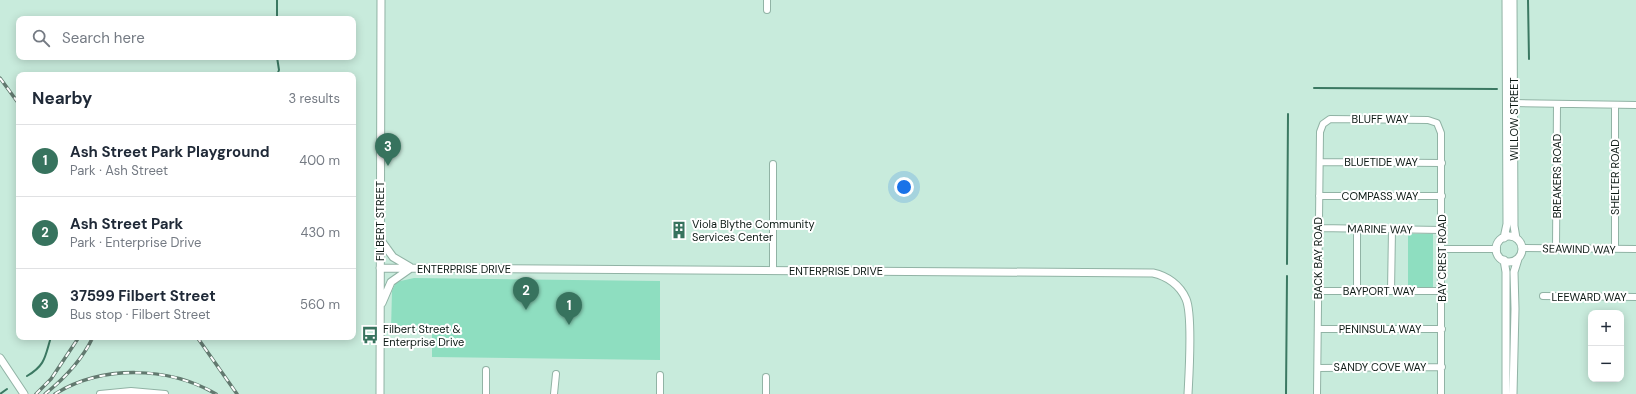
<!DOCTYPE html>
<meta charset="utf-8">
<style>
:root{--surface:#fff;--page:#f2f2f3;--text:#1f2937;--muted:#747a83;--line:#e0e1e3;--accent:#37735e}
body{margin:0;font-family:"DM Sans",sans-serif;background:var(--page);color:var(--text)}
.controls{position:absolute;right:12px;bottom:12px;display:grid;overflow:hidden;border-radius:8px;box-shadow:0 2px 10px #0003}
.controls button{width:36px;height:36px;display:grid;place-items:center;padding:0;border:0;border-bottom:1px solid var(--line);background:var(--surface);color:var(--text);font:20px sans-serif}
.you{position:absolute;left:904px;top:187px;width:14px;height:14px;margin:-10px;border:3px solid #fff;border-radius:50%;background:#1a73e8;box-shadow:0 0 0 6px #1a73e833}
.badge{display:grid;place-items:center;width:26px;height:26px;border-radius:50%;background:var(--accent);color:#fff;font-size:13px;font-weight:700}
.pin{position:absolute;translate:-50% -33px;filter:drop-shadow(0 1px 2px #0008)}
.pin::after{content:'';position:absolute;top:21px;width:14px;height:12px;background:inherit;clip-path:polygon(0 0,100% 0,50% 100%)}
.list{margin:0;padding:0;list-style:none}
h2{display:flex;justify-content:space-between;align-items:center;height:52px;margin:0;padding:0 16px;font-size:17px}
h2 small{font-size:13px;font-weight:400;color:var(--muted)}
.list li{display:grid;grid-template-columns:26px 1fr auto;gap:12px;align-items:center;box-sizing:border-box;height:72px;padding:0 16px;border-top:1px solid var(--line)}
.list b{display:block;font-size:15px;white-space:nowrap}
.list p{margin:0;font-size:13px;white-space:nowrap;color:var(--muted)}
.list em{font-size:13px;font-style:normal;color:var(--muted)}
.icon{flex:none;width:22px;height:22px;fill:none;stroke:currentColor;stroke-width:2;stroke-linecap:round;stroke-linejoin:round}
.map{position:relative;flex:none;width:1636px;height:394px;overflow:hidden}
.search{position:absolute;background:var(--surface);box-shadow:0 2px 10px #0003;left:16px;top:16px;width:340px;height:44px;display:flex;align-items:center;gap:10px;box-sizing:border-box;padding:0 14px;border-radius:8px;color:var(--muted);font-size:15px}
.panel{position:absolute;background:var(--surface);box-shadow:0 2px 10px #0003;left:16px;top:72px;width:340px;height:268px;border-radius:8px}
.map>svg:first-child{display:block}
.green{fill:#8edec0}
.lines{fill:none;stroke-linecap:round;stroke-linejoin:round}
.stream{stroke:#3b7862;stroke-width:2}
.minor-casing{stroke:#91b3a5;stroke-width:8}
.tertiary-casing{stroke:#91b3a5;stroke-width:9}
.minor{stroke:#fff;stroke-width:6}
.tertiary{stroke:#fff;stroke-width:7}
.rail-casing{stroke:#62796f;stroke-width:3.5}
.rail{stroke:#fff;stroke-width:2;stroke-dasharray:6;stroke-linecap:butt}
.labels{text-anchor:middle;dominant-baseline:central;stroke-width:4;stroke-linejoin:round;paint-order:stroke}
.street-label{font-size:11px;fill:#0c1914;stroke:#fff}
.poi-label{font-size:11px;fill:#0c1914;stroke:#fff;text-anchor:start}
</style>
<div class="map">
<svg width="1636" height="394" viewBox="0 0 1636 394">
<rect width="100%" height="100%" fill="#c8ebdc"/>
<!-- green -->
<path class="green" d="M 1408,234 L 1433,234 L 1433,287 L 1408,287 Z
M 414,278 L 660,281 L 660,360 L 432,357 L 432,331 L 391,330 L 392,291 L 396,282 Z"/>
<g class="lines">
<!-- stream -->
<path class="stream" d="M 1528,0 L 1529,59
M 277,19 L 277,0
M 277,75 L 279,70 L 277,57
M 1314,88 L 1497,89
M 1287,264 L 1288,114
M 27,376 C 46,365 45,356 51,337
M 0,394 L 7,389
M 1286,394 L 1287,276"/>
<!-- minor casing -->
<g class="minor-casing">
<path id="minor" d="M 767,10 L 767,0
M 1514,103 L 1636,105
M 1320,162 L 1442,163
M 1319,196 L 1442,196
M 1318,228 L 1441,230
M 1522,248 L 1636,249
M 1556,248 L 1557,104
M 1441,249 L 1497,249
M 1615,249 L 1615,105
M 773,271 L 773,164
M 1318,291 L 1441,291
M 1357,291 L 1357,229
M 1391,291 L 1392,230
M 1543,296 L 1636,297
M 1318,329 L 1442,329
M 1318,368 L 1442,367
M 100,394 L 131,391 L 165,394
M 486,394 L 486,370
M 554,394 L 556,374
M 660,394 L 660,375
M 766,394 L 766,377
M 1317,394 L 1320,132 L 1323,124 L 1330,119 L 1428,120 L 1437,123 L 1441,133 L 1441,394"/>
</g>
<!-- tertiary casing -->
<g class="tertiary-casing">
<path id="tertiary" d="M 1513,0 L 1514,226 L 1516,238
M1496 249a13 13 0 1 1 26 0a13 13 0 1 1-26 0Z
M 1504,238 L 1507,224 L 1506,0
M 380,239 L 393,257 L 410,267
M 1504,260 L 1506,272 L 1506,394
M 380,268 L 1153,273 C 1167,276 1180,285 1186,299 C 1193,315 1189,374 1188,394
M 382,303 L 391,282 L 411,268
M 0,358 L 24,394
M 380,394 L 381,0
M 1513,394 L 1515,309 L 1514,272 L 1518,259"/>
</g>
<!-- minor -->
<use href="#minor" class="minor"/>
<!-- tertiary -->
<use href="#tertiary" class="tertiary"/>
<!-- rail casing -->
<g class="rail-casing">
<path id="rail" d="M 0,78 L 19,104
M 197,337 L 237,394
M 36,394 L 51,379 L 79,337
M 45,394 C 65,378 82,360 93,337
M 55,394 C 102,365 168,366 216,394"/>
</g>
<!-- rail -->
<use href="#rail" class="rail"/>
</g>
<!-- icons -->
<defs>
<g id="building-bare" transform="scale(1.38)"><path d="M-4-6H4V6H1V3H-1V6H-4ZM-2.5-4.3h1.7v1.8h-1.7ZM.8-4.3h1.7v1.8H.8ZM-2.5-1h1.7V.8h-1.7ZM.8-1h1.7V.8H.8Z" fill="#37735e" stroke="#fff" stroke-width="2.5" paint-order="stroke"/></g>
<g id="bus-bare" transform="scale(1.38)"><path d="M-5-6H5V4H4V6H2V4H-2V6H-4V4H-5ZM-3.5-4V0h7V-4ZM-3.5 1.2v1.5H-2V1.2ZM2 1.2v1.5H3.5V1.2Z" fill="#37735e" stroke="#fff" stroke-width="2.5" paint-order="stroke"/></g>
</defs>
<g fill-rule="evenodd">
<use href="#building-bare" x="679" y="230"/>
<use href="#bus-bare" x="370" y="335"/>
</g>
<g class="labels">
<!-- street labels -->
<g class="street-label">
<text x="1380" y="119">BLUFF WAY</text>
<text transform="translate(1514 119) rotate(-90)">WILLOW STREET</text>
<text x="1381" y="162">BLUETIDE WAY</text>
<text transform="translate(1557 176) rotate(-90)">BREAKERS ROAD</text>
<text transform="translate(1615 177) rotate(-90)">SHELTER ROAD</text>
<text x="1380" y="196">COMPASS WAY</text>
<text transform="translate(380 221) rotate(-90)">FILBERT STREET</text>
<text transform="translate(1380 229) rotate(1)">MARINE WAY</text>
<text transform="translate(1579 249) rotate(1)">SEAWIND WAY</text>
<text transform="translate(1318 258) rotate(-90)">BACK BAY ROAD</text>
<text transform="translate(1442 258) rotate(-90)">BAY CREST ROAD</text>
<text x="464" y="269">ENTERPRISE DRIVE</text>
<text x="836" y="271">ENTERPRISE DRIVE</text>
<text x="1379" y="291">BAYPORT WAY</text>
<text x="1589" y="297">LEEWARD WAY</text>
<text x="1380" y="329">PENINSULA WAY</text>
<text x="1380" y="367">SANDY COVE WAY</text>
</g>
<!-- poi labels -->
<g class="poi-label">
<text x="692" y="224">Viola Blythe Community<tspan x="692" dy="13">Services Center</tspan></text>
<text x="383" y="329">Filbert Street &amp;<tspan x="383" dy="13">Enterprise Drive</tspan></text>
</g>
</g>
</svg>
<div class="controls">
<button>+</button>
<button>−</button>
</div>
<div class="you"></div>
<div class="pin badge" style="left:569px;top:325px">1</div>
<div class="pin badge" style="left:526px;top:310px">2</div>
<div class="pin badge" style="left:388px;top:166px">3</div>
<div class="search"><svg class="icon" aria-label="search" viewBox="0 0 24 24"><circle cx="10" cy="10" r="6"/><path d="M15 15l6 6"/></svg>Search here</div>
<section class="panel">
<h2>Nearby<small>3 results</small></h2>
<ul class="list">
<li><span class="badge">1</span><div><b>Ash Street Park Playground</b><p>Park · Ash Street</p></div><em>400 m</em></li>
<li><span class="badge">2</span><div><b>Ash Street Park</b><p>Park · Enterprise Drive</p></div><em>430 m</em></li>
<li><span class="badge">3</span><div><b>37599 Filbert Street</b><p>Bus stop · Filbert Street</p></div><em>560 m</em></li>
</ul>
</section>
</div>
